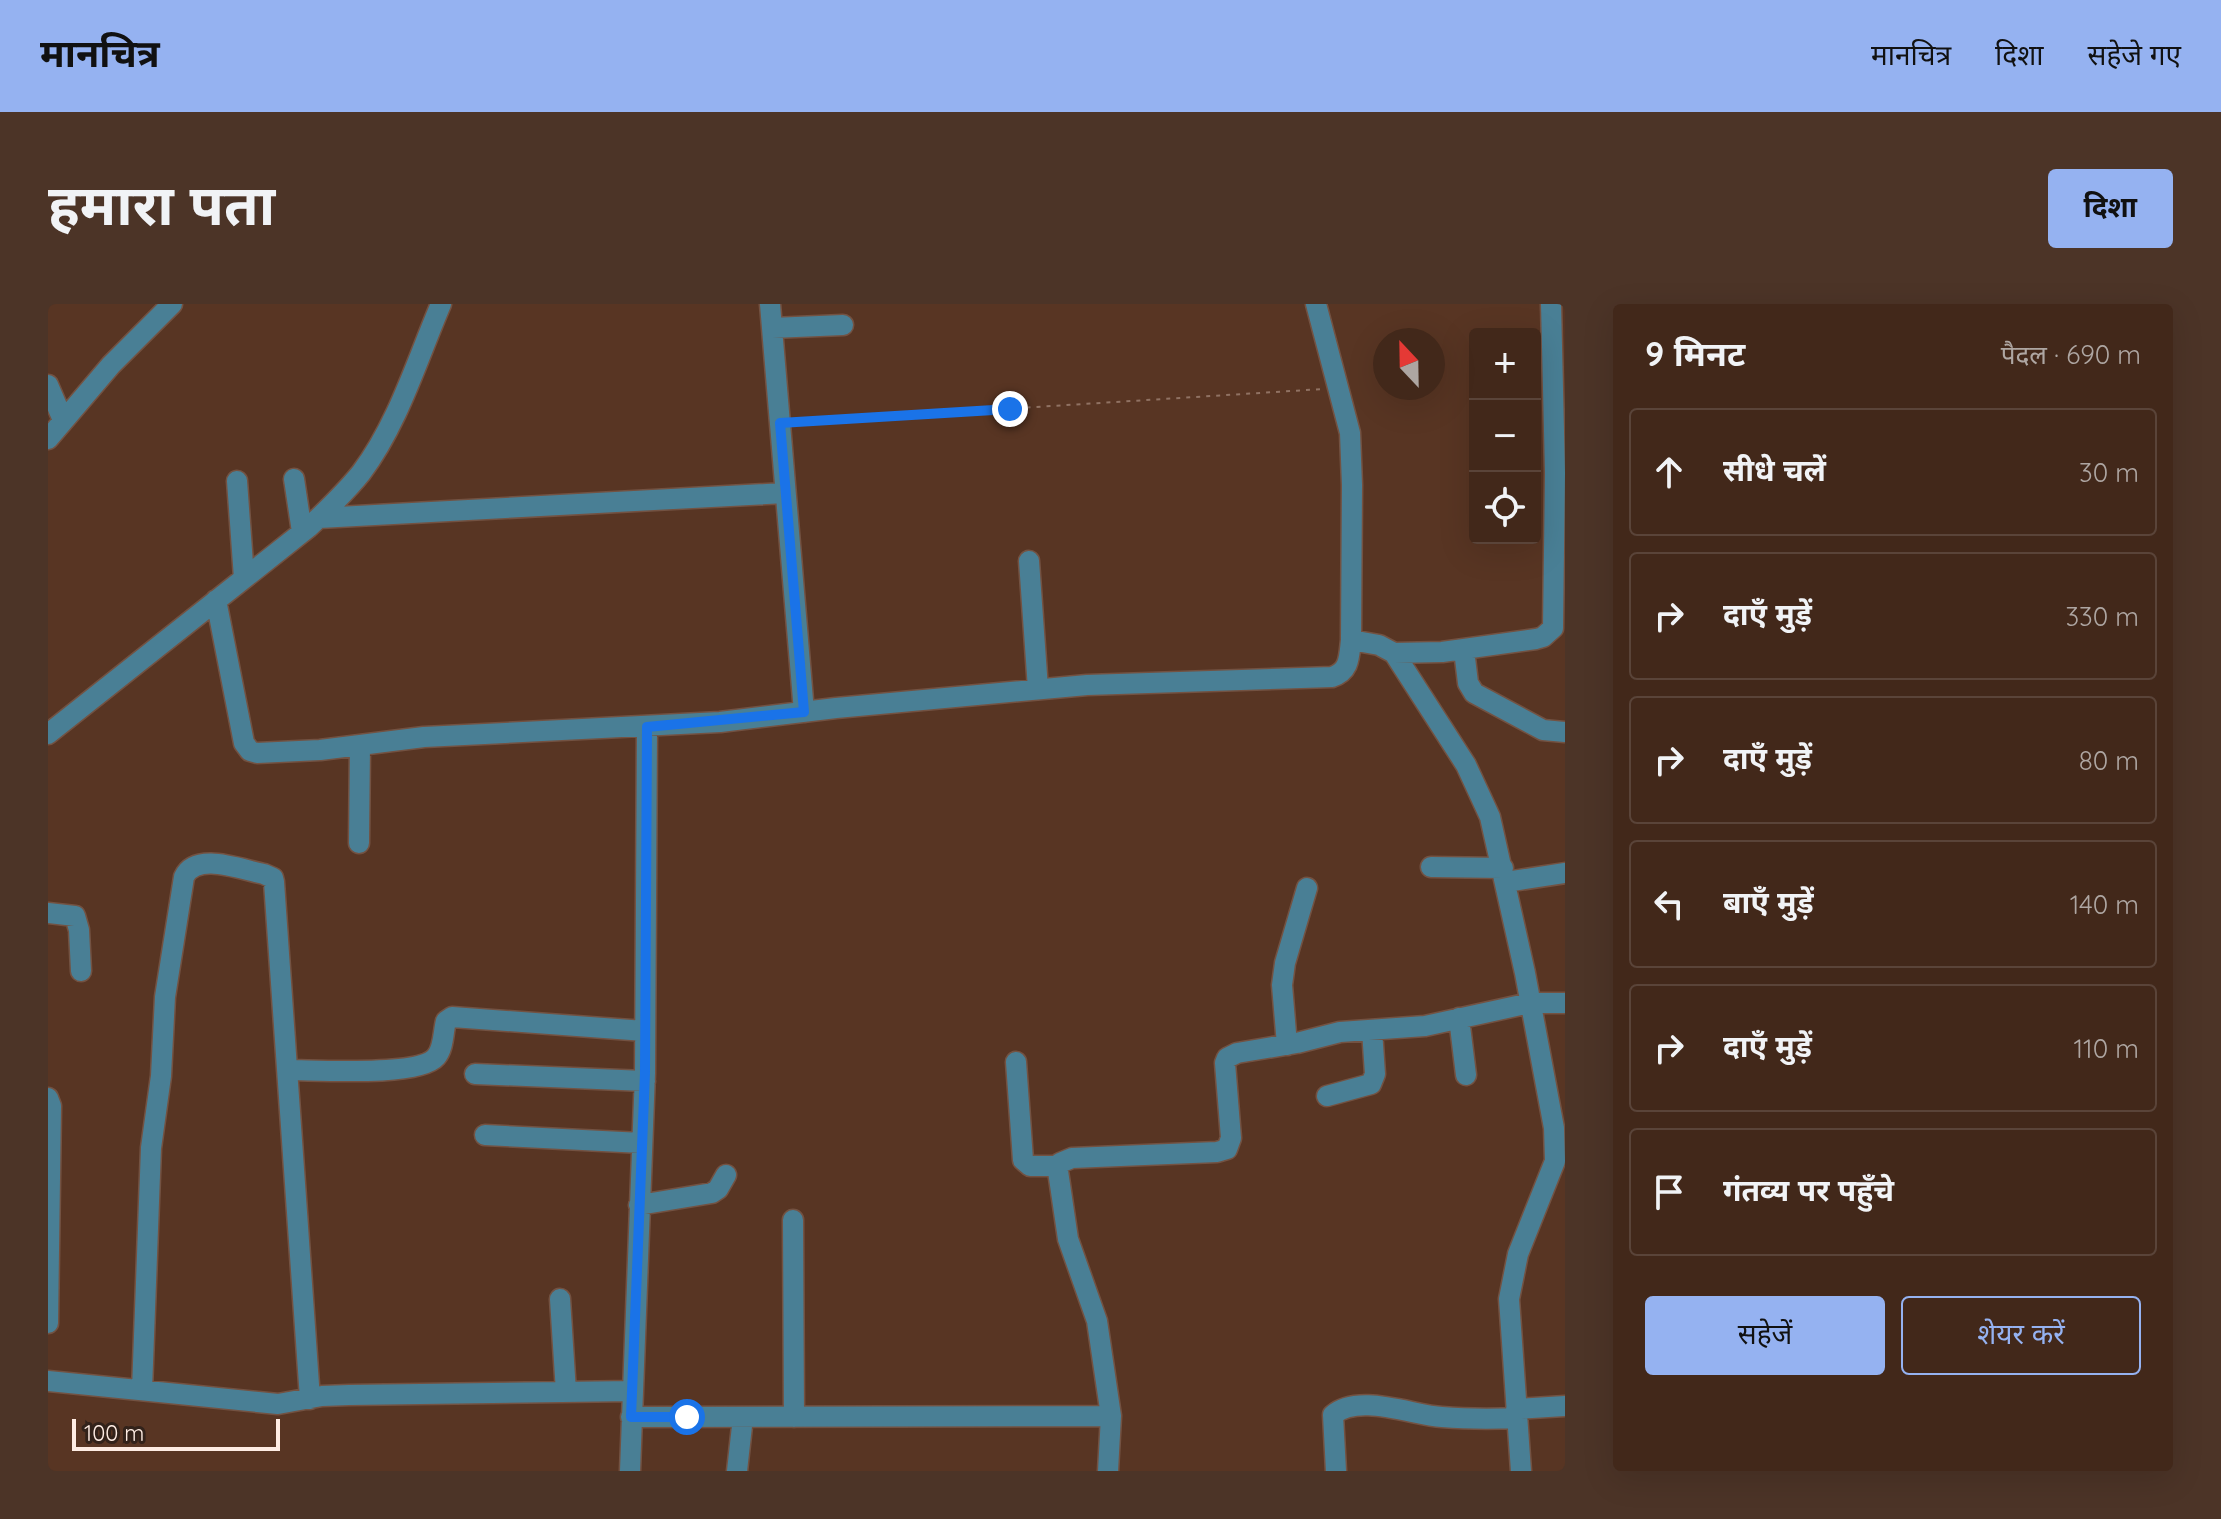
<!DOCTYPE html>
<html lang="hi">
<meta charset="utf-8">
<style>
:root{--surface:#42281a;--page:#4c3427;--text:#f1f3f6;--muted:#aea6a2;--line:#5a4439;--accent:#95b2f1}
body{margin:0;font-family:Quicksand,"Noto Sans Devanagari",sans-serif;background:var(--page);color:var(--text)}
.controls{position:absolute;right:24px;top:24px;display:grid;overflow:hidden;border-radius:8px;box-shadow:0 8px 32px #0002}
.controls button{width:72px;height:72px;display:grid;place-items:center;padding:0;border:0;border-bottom:2px solid var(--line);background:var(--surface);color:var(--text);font:40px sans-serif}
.compass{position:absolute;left:1325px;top:24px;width:72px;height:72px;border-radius:50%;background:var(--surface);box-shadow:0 8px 32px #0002;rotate:338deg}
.scale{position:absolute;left:24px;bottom:20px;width:208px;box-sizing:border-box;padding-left:8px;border:4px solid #feece3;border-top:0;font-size:22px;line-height:28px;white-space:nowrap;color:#feece3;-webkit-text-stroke:6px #32221a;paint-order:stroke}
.stop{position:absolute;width:24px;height:24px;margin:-18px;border:6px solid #1a73e8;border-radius:50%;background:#fff}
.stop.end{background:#1a73e8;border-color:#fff;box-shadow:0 2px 8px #0008}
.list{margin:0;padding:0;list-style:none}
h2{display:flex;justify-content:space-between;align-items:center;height:104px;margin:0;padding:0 32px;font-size:34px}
h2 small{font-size:26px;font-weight:400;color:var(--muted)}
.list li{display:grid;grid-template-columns:52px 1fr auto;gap:24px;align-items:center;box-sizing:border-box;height:128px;margin:0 16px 16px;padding:0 16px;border:2px solid var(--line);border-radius:8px}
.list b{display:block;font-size:30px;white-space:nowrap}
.list em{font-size:26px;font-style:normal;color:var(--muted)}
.actions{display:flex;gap:16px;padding:24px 32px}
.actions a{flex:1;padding:18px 0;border:2px solid var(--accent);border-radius:8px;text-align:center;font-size:28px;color:var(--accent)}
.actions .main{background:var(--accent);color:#111}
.icon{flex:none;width:44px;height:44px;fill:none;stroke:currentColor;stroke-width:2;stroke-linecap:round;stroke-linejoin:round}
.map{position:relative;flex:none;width:1517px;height:1167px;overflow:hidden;border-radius:8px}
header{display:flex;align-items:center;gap:48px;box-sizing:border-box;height:112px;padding:0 40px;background:var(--accent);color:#111}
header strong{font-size:38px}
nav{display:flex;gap:44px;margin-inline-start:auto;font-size:28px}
.intro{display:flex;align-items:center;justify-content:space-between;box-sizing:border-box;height:192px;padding:0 48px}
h1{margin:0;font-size:56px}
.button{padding:20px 36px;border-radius:8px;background:var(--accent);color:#111;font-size:28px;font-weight:700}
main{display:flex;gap:48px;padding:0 48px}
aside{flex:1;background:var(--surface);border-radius:8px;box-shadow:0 8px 32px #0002}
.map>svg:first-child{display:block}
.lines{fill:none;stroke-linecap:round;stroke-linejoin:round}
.minor-casing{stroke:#735242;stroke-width:23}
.path{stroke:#907263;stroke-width:2;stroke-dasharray:4 6;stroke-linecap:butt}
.minor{stroke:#497f95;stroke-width:20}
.route{stroke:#1a73e8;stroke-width:10}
</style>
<header>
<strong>मानचित्र</strong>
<nav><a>मानचित्र</a><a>दिशा</a><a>सहेजे गए</a></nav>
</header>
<div class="intro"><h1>हमारा पता</h1><a class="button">दिशा</a></div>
<main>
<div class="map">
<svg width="1517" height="1167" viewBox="0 0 1517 1167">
<rect width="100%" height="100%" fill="#583523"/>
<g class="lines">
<!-- minor casing -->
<g class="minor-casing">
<path id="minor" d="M 722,0 L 756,408
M 1268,0 L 1302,129 L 1304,181 L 1303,336 L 1331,341 L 1346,349 L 1418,461 L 1442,513 L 1477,669 L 1506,824 L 1507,857 L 1470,950 L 1461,995 L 1473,1167
M 724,24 L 795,21
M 0,81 L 15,116
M 0,135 L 63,61 L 124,0
M 246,175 L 254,228
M 189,177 L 196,274
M 271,214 L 737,189
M 981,257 L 990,385
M 168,296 L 196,439 L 202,447 L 209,449 L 272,446 L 376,433 L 672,418 L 788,404 L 1039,381 L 1284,373 C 1302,367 1301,353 1303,336
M 1416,346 L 1420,379 L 1426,389 L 1495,426 L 1517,428
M 1346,349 L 1394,348 L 1488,335 L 1495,333 L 1505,324 L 1507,169 L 1503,0
M 0,430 L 261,223 C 279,206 297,189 313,169 C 350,120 369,56 393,0
M 311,539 L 312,441
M 1383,563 L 1455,564
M 1458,578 L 1517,569
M 0,609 L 27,612 L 31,626 L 33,667
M 1411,714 L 1418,771
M 1239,741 L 1234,681 L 1237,659 L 1259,584
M 968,758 L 975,856 L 982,862 L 1010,862
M 240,766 C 269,766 371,773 388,753 C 396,744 395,728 398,717 L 404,713 L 597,727
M 427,770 L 597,777
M 1279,792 L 1323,780 L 1327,770 L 1324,726
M 0,794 L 3,802 L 0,1019
M 437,831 L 594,839
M 591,901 L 664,889 L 670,885 L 678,871
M 745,916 L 746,1113
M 512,995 L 518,1088
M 0,1077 L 230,1100 L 274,1092 L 301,1091 L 584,1087
M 94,1086 L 103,844 L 113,772 L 117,693 L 136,573 C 148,547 194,566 216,570 L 225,574 L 226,578 L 262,1095
M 1468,1105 L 1517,1102
M 583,1113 L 1063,1112
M 582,1167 L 597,769 L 599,423
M 689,1167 L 695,1113
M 1060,1167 L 1063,1112 L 1049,1017 L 1020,935 L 1010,867 L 1012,859 L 1024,854 L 1169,848 L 1179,845 L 1183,834 L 1177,759 L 1179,754 L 1189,749 L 1249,739 L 1292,728 L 1377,722 L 1482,699 L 1517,699
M 1288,1167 L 1285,1111 C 1310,1089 1364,1111 1394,1113 C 1419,1115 1444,1115 1469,1114"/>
</g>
<!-- path -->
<path class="path" d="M 749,118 L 1274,85"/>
<!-- minor -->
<use href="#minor" class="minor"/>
</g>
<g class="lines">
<!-- route -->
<path class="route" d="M 639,1113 L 583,1113 L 597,769 L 599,423 L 756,408 L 732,119 L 962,105"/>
</g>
</svg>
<div class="controls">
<button>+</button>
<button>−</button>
<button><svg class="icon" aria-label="locate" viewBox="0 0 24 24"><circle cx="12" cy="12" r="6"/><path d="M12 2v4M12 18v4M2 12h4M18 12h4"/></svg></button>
</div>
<svg class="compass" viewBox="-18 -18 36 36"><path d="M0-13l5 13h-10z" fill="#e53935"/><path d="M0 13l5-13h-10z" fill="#aea6a2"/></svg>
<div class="scale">100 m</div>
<div class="stop" style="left:639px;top:1113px"></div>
<div class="stop end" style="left:962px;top:105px"></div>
</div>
<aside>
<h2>9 मिनट<small>पैदल · 690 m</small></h2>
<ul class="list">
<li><svg class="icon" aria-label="ahead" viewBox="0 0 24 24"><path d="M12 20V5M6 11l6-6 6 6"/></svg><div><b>सीधे चलें</b></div><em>30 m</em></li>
<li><svg class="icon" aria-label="right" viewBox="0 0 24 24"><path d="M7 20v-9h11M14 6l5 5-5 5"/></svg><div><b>दाएँ मुड़ें</b></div><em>330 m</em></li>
<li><svg class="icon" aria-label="right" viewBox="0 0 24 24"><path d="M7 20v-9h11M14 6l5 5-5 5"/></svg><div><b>दाएँ मुड़ें</b></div><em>80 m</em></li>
<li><svg class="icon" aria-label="left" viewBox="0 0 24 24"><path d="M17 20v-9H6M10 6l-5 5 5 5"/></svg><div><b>बाएँ मुड़ें</b></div><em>140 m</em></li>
<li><svg class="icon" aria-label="right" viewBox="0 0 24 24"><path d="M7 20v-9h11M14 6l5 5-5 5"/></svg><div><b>दाएँ मुड़ें</b></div><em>110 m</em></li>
<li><svg class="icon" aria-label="arrive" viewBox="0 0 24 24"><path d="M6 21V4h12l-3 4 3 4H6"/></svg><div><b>गंतव्य पर पहुँचे</b></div></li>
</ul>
<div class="actions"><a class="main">सहेजें</a><a>शेयर करें</a></div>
</aside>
</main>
